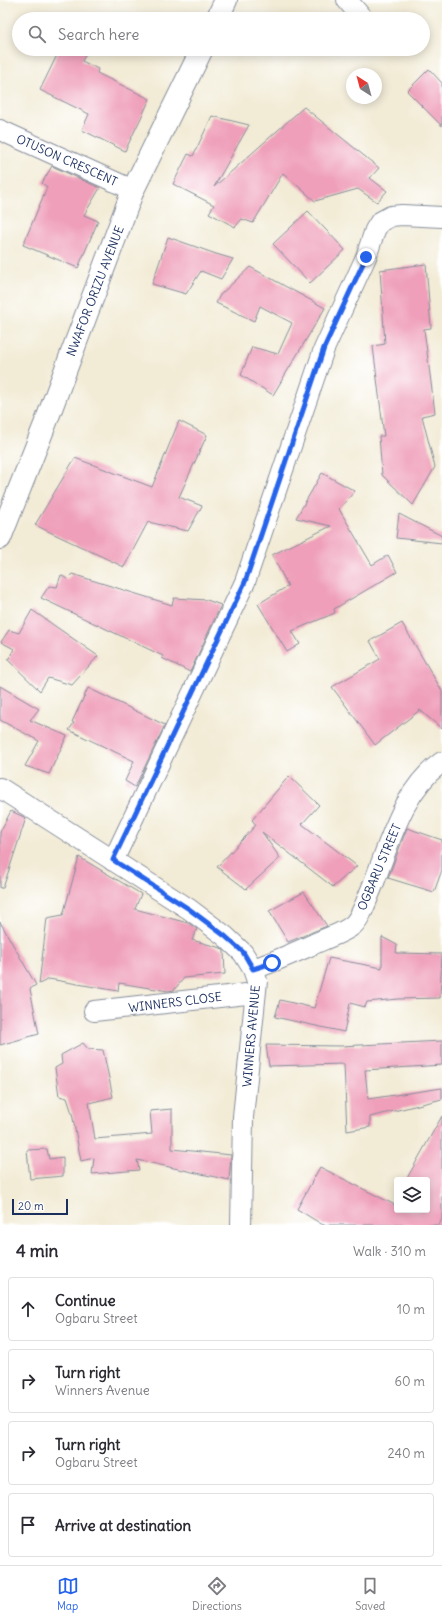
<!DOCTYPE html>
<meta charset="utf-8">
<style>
:root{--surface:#fff;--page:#f2f2f3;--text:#2b2b33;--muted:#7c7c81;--line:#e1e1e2;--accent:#2563eb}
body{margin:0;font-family:Delius,sans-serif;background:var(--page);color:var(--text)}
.controls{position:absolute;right:12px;bottom:12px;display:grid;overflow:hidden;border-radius:4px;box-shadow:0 2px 10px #0003}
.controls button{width:36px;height:36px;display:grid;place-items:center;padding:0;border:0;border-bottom:1px solid var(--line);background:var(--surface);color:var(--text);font:20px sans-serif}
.compass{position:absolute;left:346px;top:68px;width:36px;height:36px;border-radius:50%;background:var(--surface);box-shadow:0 2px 10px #0003;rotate:324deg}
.scale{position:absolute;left:12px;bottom:10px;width:56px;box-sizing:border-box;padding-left:4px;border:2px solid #1b2f5e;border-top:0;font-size:11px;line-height:14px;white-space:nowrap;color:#1b2f5e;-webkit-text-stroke:3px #fff;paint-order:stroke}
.stop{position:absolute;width:12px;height:12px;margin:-9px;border:3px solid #2563eb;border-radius:50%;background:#fff}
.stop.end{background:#2563eb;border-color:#fff;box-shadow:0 1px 4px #0008}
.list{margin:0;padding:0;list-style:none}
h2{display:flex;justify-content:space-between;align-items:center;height:52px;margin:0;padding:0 16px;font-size:17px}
h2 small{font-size:13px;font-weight:400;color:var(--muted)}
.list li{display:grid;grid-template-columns:26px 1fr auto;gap:12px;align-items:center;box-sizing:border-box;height:64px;margin:0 8px 8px;padding:0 8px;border:1px solid var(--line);border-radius:4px}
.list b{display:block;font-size:15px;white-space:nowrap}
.list p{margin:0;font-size:13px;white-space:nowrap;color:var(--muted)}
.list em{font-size:13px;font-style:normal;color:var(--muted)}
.icon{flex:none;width:22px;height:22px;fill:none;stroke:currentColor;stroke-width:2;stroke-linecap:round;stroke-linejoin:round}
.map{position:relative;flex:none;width:442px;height:1225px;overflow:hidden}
.search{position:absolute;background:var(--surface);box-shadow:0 2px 10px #0003;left:12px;right:12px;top:12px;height:44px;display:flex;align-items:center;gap:10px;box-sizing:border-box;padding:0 14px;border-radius:22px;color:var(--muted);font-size:15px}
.sheet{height:340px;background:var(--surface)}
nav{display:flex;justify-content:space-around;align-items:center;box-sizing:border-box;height:56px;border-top:1px solid var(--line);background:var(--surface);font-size:11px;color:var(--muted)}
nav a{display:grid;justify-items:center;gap:2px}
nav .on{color:var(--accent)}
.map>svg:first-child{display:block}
.building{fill:#ef9fb9}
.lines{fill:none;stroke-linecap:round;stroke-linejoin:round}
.minor-casing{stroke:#868d9a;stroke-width:22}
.tertiary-casing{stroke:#868d9a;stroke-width:24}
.minor{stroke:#fff;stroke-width:20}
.tertiary{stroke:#fff;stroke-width:22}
.route{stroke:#2563eb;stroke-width:5}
.labels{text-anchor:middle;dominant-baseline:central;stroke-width:3;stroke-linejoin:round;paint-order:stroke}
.street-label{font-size:12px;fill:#1b2f5e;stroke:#fff}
</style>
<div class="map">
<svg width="442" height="1225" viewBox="0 0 442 1225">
<rect width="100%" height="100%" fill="#fff"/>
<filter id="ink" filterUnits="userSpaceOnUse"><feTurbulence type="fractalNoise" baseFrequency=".025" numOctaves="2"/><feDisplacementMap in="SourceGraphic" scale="8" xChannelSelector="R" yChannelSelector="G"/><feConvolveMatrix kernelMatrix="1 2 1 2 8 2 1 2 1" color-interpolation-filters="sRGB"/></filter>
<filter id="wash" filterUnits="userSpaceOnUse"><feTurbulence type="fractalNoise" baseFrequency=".012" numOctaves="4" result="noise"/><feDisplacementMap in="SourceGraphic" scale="16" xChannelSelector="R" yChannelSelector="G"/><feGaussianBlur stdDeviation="0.9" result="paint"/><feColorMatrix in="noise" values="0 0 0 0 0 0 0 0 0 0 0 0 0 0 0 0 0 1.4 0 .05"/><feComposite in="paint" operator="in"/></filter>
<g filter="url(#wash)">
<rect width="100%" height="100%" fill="#f2ebd5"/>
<g id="blocks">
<!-- building -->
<path class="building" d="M 60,49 L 88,49 L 82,61 L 98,69 L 97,73 L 150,99 L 125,151 L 82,130 L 89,114 L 40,90 Z
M 429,69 L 442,83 L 442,126 L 407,91 Z
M 304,107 L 379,168 L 370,178 L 387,191 L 377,202 L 358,189 L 315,201 L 283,173 L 253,223 L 242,219 L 235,227 L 209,213 L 214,205 L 173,184 L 188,154 L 193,156 L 212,116 L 249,125 L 214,187 Z
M 52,166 L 100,188 L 84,215 L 98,221 L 78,268 L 23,245 L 47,187 L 42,183 Z
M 308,211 L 345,250 L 310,283 L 273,244 Z
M 168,237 L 216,254 L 233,259 L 221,279 L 201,271 L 186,294 L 152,284 Z
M 426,264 L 431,328 L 424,329 L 435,413 L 422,416 L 435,467 L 413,505 L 382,475 L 379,436 L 384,436 L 373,346 L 385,344 L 380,270 Z
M 250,267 L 325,308 L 273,395 L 241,375 L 252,347 L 278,354 L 292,323 L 260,306 L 254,321 L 216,303 L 220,295 Z
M 179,421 L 207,435 L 179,497 L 202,506 L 188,531 L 148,522 L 124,567 L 35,525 L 75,458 L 152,487 Z
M 322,473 L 355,491 L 339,509 L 372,565 L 388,555 L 397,572 L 334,609 L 335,613 L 292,631 L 300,644 L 287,652 L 258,604 L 288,586 L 272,555 L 331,526 L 296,518 Z
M 399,514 L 442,536 L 442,543 L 396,538 Z
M 72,574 L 172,605 L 174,598 L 207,600 L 221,605 L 190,672 L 162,658 L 163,656 L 41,598 L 49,586 L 57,587 L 61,575 L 67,579 Z
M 32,610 L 98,656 L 72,685 L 48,678 L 40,691 L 8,660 L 14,649 L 1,642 L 9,630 L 19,633 Z
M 402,623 L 442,691 L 442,729 L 420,710 L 375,745 L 332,687 L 380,659 L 370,641 Z
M 0,686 L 39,709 L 30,720 L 67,736 L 49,774 L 25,766 L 39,741 L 0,720 Z
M 88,688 L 165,725 L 135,787 L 125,781 L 134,761 L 69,730 L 74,723 L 72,722 Z
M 289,776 L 319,805 L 302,824 L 357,866 L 333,887 L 262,832 L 280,858 L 246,889 L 217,867 L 256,825 L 252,820 Z
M 11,811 L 26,818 L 3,888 L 0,888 L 0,832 Z
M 407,828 L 442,840 L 442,870 L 434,892 L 388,878 Z
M 79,857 L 141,894 L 135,909 L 188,923 L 197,929 L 192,940 L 221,948 L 224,951 L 225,974 L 184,978 L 174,990 L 168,991 L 119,983 L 118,991 L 49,979 L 39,984 L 47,918 L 63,915 Z
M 304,892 L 327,926 L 288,942 L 269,911 Z
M 0,922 L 36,985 L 30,989 L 39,1034 L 0,1045 Z
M 382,937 L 397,945 L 396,953 L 442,954 L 440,998 L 398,999 L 367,1002 L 365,1007 L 350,1003 L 344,1032 L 275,1017 L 280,1000 L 314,1008 L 329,958 L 382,968 Z
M 442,1041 L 442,1065 L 365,1070 L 368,1099 L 442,1088 L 442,1099 L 370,1117 L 370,1127 L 347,1131 L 344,1064 L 269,1066 L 266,1045 L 340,1046 Z
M 83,1043 L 88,1049 L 103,1050 L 113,1097 L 89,1103 L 95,1139 L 152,1134 L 150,1111 L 172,1109 L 172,1149 L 231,1155 L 229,1180 L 137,1160 L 139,1170 L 92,1174 L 94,1158 L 81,1161 L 72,1113 L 67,1098 L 59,1096 L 55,1068 L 62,1064 L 61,1055 Z
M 442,1116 L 442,1219 L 439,1225 L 323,1225 L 297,1209 L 320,1167 L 397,1206 L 397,1210 L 427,1210 L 427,1180 L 406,1180 Z
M 47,1149 L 49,1159 L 63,1157 L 63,1176 L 30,1179 L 27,1150 Z"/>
</g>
</g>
<g filter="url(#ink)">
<use href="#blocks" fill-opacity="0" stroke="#868d9a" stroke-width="1"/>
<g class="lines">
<!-- minor casing -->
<g class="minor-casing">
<path id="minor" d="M 347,0 L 363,19
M 0,130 L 133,190
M 0,788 L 189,909 L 225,936 L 243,953 L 253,969 L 257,981 L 243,1117 L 241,1225
M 113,861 L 245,582 L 324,349 L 366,257 L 375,230 L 380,222 L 391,216 L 402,215 L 442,217
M 253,969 C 277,961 300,950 323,940 C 332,936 345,932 353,925 C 361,918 367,899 371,890 C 389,846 401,791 442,762
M 94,1011 L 255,993"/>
</g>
<!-- tertiary casing -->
<g class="tertiary-casing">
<path id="tertiary" d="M 217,19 L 226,0
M 0,538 L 46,422 L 133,190 L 202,49"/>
</g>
<!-- minor -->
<use href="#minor" class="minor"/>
<!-- tertiary -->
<use href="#tertiary" class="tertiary"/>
</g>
</g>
<g class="lines" filter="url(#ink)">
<!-- route -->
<path class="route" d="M 272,963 L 253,969 L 243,952 L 225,936 L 189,909 L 113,860 L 245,582 L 324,348 L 366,257"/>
</g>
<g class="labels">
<!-- street labels -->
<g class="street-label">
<text transform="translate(67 160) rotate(24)">OTUSON CRESCENT</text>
<text transform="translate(95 291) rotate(-69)">NWAFOR ORIZU AVENUE</text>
<text transform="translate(379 867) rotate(-67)">OGBARU STREET</text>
<text transform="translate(175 1002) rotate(-7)">WINNERS CLOSE</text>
<text transform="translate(251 1036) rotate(-85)">WINNERS AVENUE</text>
</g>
</g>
</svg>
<div class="controls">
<button><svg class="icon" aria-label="layers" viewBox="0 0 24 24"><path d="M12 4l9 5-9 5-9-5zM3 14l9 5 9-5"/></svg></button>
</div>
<svg class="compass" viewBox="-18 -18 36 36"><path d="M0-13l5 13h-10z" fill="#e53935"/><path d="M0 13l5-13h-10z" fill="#7c7c81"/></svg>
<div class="scale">20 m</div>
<div class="stop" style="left:272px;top:963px"></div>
<div class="stop end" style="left:366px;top:257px"></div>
<div class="search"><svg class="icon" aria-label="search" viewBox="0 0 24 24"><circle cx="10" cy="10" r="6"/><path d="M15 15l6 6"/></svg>Search here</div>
</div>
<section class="sheet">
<h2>4 min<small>Walk · 310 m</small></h2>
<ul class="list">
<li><svg class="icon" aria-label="ahead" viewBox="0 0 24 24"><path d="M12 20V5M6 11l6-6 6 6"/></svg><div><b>Continue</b><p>Ogbaru Street</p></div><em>10 m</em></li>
<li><svg class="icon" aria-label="right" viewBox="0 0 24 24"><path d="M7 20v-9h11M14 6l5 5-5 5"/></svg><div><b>Turn right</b><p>Winners Avenue</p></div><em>60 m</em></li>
<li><svg class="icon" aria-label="right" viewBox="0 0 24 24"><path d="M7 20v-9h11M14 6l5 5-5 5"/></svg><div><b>Turn right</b><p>Ogbaru Street</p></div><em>240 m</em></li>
<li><svg class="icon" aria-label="arrive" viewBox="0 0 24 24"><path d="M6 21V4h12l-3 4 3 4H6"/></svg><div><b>Arrive at destination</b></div></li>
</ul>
</section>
<nav>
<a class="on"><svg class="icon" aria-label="map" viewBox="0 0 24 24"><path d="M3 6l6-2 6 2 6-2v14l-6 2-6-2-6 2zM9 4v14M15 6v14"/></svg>Map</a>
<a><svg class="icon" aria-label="directions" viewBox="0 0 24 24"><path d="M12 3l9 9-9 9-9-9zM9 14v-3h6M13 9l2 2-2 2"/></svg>Directions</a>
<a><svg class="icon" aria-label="saved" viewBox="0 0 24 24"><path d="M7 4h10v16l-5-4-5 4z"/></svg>Saved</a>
</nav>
